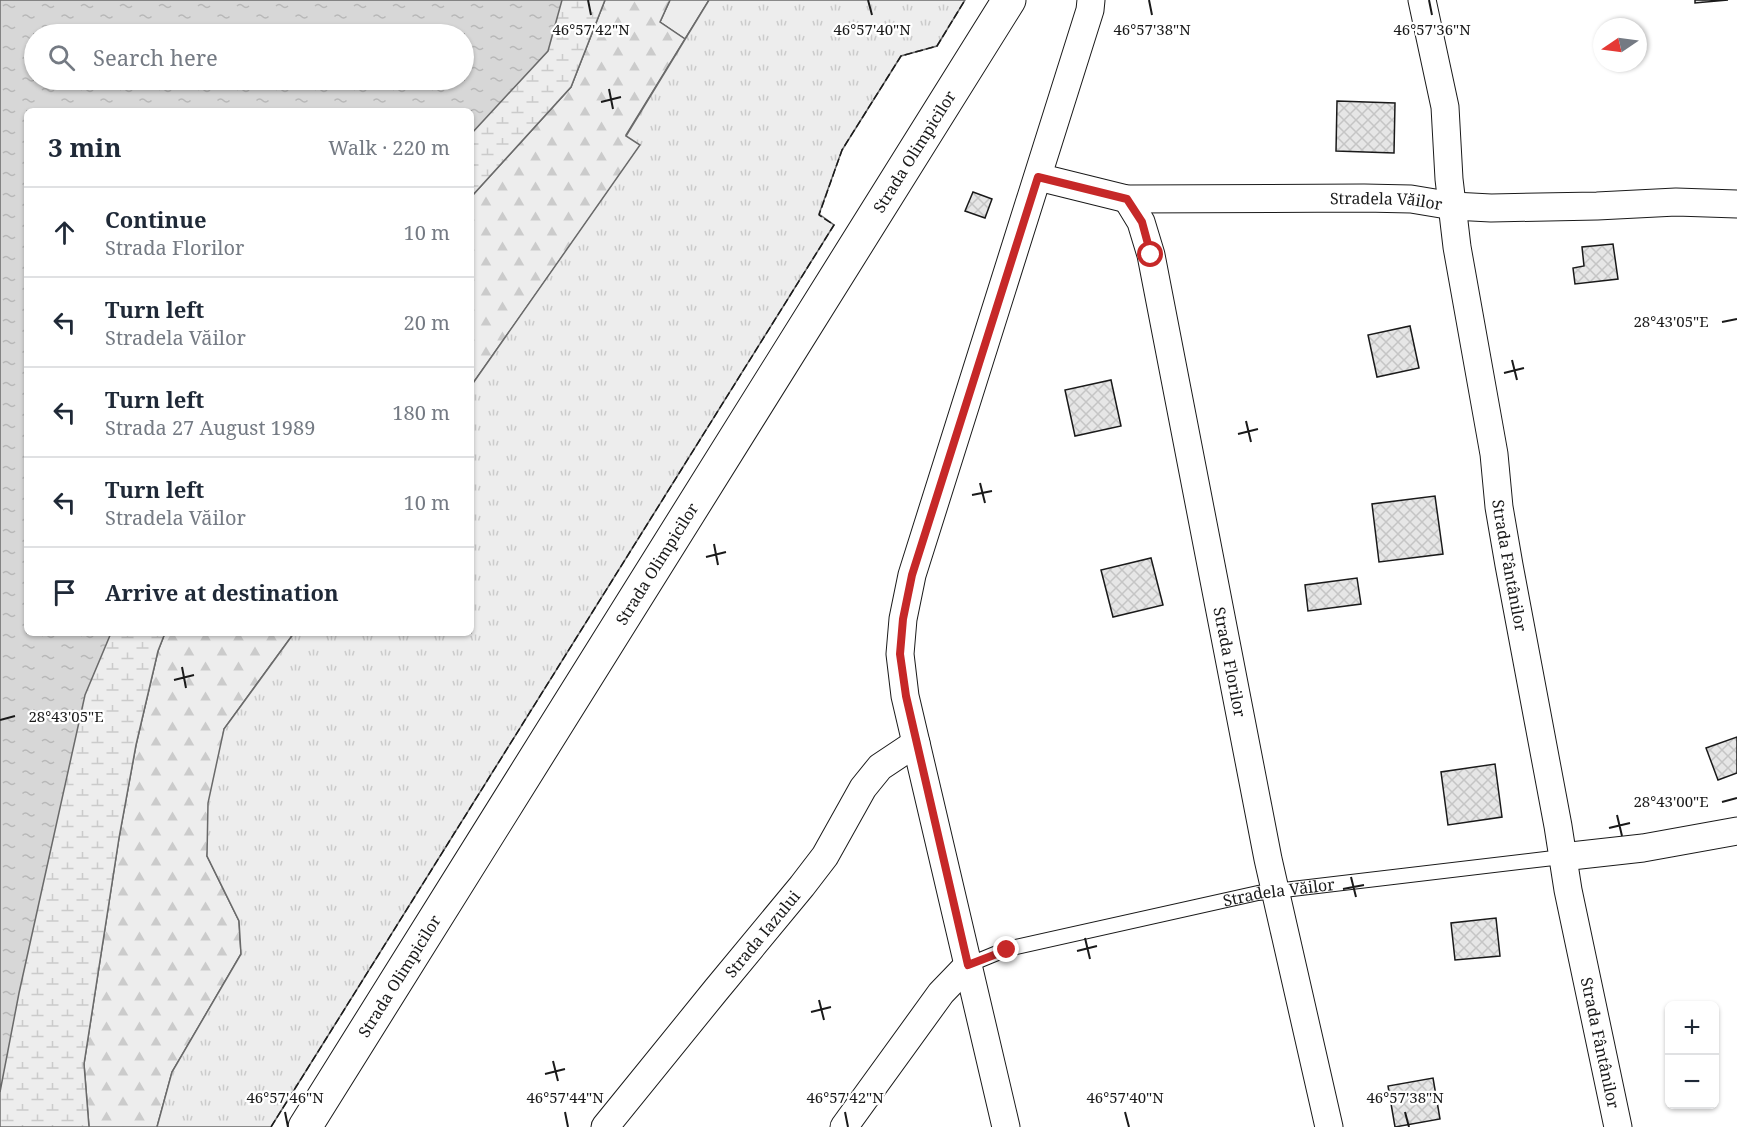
<!DOCTYPE html>
<meta charset="utf-8">
<style>
:root{--surface:#fff;--page:#f2f2f3;--text:#1f2937;--muted:#747a83;--line:#e0e1e3}
body{margin:0;font-family:"Noto Serif",serif;background:var(--page);color:var(--text)}
.controls{position:absolute;right:18px;bottom:18px;display:grid;overflow:hidden;border-radius:9px;box-shadow:0 2px 4px #0004}
.controls button{width:54px;height:54px;display:grid;place-items:center;padding:0;border:0;border-bottom:2px solid var(--line);background:var(--surface);color:var(--text);font:30px sans-serif}
.compass{position:absolute;left:1593px;top:18px;width:54px;height:54px;border-radius:50%;background:var(--surface);box-shadow:0 2px 4px #0004;rotate:257deg}
.stop{position:absolute;width:18px;height:18px;margin:-14px;border:4px solid #c62828;border-radius:50%;background:#fff}
.stop.end{background:#c62828;border-color:#fff;box-shadow:0 2px 6px #0008}
.list{margin:0;padding:0;list-style:none}
h2{display:flex;justify-content:space-between;align-items:center;height:78px;margin:0;padding:0 24px;font-size:26px}
h2 small{font-size:20px;font-weight:400;color:var(--muted)}
.list li{display:grid;grid-template-columns:39px 1fr auto;gap:18px;align-items:center;box-sizing:border-box;height:90px;padding:0 24px;border-top:2px solid var(--line)}
.list b{display:block;font-size:22px;white-space:nowrap}
.list p{margin:0;font-size:20px;white-space:nowrap;color:var(--muted)}
.list em{font-size:20px;font-style:normal;color:var(--muted)}
.icon{flex:none;width:33px;height:33px;fill:none;stroke:currentColor;stroke-width:2;stroke-linecap:round;stroke-linejoin:round}
.map{position:relative;flex:none;width:1737px;height:1127px;overflow:hidden}
.search{position:absolute;background:var(--surface);box-shadow:0 2px 4px #0004;left:24px;top:24px;width:450px;height:66px;display:flex;align-items:center;gap:15px;box-sizing:border-box;padding:0 21px;border-radius:33px;color:var(--muted);font-size:22px}
.panel{position:absolute;background:var(--surface);box-shadow:0 2px 4px #0004;left:24px;top:108px;width:450px;height:528px;border-radius:9px}
.map>svg:first-child{display:block}
.built{fill:#ededed;stroke:#6a6a6a;stroke-width:1.5}
.forest{fill:url(#forest-firs);stroke:#6a6a6a;stroke-width:1.5}
.wetland{fill:url(#wetland-marsh);stroke:#6a6a6a;stroke-width:1.5}
.park{fill:url(#park-tufts);stroke:#6a6a6a;stroke-width:1.5}
.water{fill:url(#water-ripples);stroke:#6a6a6a;stroke-width:1.5;fill-rule:evenodd}
.building{fill:url(#building-cross-hatch);stroke:#1a1a1a;stroke-width:1.5}
.lines{fill:none;stroke-linecap:round;stroke-linejoin:round}
.lane-casing{stroke:#1a1a1a;stroke-width:16}
.street-casing{stroke:#1a1a1a;stroke-width:29}
.secondary-casing{stroke:#1a1a1a;stroke-width:35}
.lane{stroke:#fff;stroke-width:14}
.street{stroke:#fff;stroke-width:27}
.secondary{stroke:#fff;stroke-width:33}
.fence{stroke:#1a1a1a;stroke-width:1.5;stroke-dasharray:8 3;stroke-linecap:butt}
.route{stroke:#c62828;stroke-width:8}
.ticks{fill:none;stroke:#1a1a1a;stroke-width:2}
.labels{text-anchor:middle;dominant-baseline:central;stroke-width:4.5;stroke-linejoin:round;paint-order:stroke}
.street-label{font-size:16px;fill:#1a1a1a;stroke:#fff}
.ticks-label{font-size:15px;text-anchor:middle;fill:#1a1a1a;stroke:#fff;stroke-width:4.5;stroke-linejoin:round;paint-order:stroke}
</style>
<div class="map">
<svg width="1737" height="1127" viewBox="0 0 1737 1127">
<defs>
<pattern id="forest-firs" width="22" height="20" patternUnits="userSpaceOnUse" patternTransform="scale(1.5)"><rect width="22" height="20" fill="#ededed"/><path d="M5 1l3.5 6h-7zM16 11l3.5 6h-7z" fill="#cbcbcb"/></pattern>
<pattern id="wetland-marsh" width="20" height="14" patternUnits="userSpaceOnUse" patternTransform="scale(1.5)"><rect width="20" height="14" fill="#ededed"/><path d="M1 5h8M5 5V1M11 12h8M15 12V8" fill="none" stroke="#cbcbcb"/></pattern>
<pattern id="park-tufts" width="24" height="20" patternUnits="userSpaceOnUse" patternTransform="scale(1.5)"><rect width="24" height="20" fill="#ededed"/><path d="M3 7l-1-3M5 7V3M7 7l1-3M15 17l-1-3M17 17v-4M19 17l1-3" fill="none" stroke="#cbcbcb"/></pattern>
<pattern id="water-ripples" width="26" height="14" patternUnits="userSpaceOnUse" patternTransform="scale(1.5)"><rect width="26" height="14" fill="#d7d7d7"/><path d="M2 4q2-2 4 0t4 0M15 11q2-2 4 0t4 0" fill="none" stroke="#b8b8b8"/></pattern>
<pattern id="building-cross-hatch" width="8" height="8" patternUnits="userSpaceOnUse" patternTransform="scale(1.5)"><rect width="8" height="8" fill="#e6e6e6"/><path d="M0 0l8 8M0 8l8-8" fill="none" stroke="#c5c5c5"/></pattern>
</defs>
<rect width="100%" height="100%" fill="#fff"/>
<!-- built -->
<path class="built" d="M 670,0 L 709,0 L 685,39 L 660,22 Z"/>
<!-- forest -->
<path class="forest" d="M 605,0 L 670,0 L 660,22 L 685,39 L 626,135 L 641,145 L 471,386 L 471,197 L 571,87 Z
M 165,633 L 294,633 L 224,729 L 207,856 L 239,921 L 241,954 L 172,1072 L 157,1127 L 89,1127 L 84,1064 L 119,838 L 136,745 L 158,651 Z"/>
<!-- wetland -->
<path class="wetland" d="M 540,0 L 605,0 L 571,87 L 471,197 L 471,111 L 464,111 Z
M 86,633 L 165,633 L 158,651 L 136,745 L 119,838 L 84,1064 L 89,1127 L 0,1127 L 0,988 Z"/>
<!-- park -->
<path class="park" d="M 709,0 L 965,0 L 937,46 L 901,56 L 842,150 L 819,214 L 834,225 L 271,1127 L 157,1127 L 172,1072 L 241,954 L 239,921 L 207,856 L 208,803 L 224,729 L 294,633 L 471,633 L 471,386 L 640,145 L 626,136 Z"/>
<!-- water -->
<path class="water" d="M 0,0 L 562,0 L 548,51 L 471,134 L 471,111 L 27,111 L 27,633 L 111,633 L 85,695 L 19,993 L 0,1092 ZM 34,34 L 464,34 L 464,80 L 34,80 Z"/>
<!-- building -->
<path class="building" d="M 1695,0 L 1728,0 L 1695,3 Z
M 1337,101 L 1395,103 L 1394,153 L 1336,151 Z
M 973,192 L 992,199 L 985,218 L 965,211 Z
M 1613,244 L 1618,279 L 1575,284 L 1573,268 L 1584,266 L 1582,247 Z
M 1410,326 L 1419,368 L 1377,377 L 1368,335 Z
M 1111,380 L 1121,426 L 1075,436 L 1065,390 Z
M 1435,496 L 1443,554 L 1379,562 L 1372,504 Z
M 1151,558 L 1163,605 L 1113,617 L 1101,570 Z
M 1357,578 L 1361,604 L 1308,611 L 1305,585 Z
M 1737,737 L 1737,773 L 1718,780 L 1706,748 Z
M 1495,764 L 1502,817 L 1448,825 L 1441,772 Z
M 1496,918 L 1500,956 L 1455,960 L 1451,923 Z
M 1433,1078 L 1440,1119 L 1395,1127 L 1388,1086 Z"/>
<g class="lines">
<!-- lane casing -->
<g class="lane-casing">
<g id="lane">
<path id="s1" d="M 968,965 L 1007,949 L 1258,893 L 1562,857"/>
</g>
</g>
<!-- street casing -->
<g class="street-casing">
<g id="street">
<path id="s2" d="M 1422,0 L 1445,107 L 1449,179 L 1457,247 L 1494,454 L 1499,507 L 1509,565 L 1558,826 L 1568,890 L 1618,1127"/>
<path id="s3" d="M 1038,177 L 1127,199 L 1364,198 L 1411,199 L 1453,206 L 1491,208 L 1597,206 L 1676,202 L 1737,204"/>
<path id="s4" d="M 1127,199 L 1141,222 L 1151,255 L 1268,859 L 1329,1127"/>
<path d="M 1562,857 L 1643,848 L 1737,831"/>
<path id="s5" d="M 605,1127 L 716,990 L 802,886 L 825,856 L 863,788 L 880,767 L 916,743"/>
<path d="M 844,1127 L 941,993 L 968,965"/>
<path d="M 1006,1127 L 905,696 L 900,654 L 903,619 L 912,575 L 1090,10 L 1091,0"/>
</g>
</g>
<!-- secondary casing -->
<g class="secondary-casing">
<g id="secondary">
<path id="s6" d="M 305,1127 L 1009,0"/>
</g>
</g>
<!-- lane -->
<use href="#lane" class="lane"/>
<!-- street -->
<use href="#street" class="street"/>
<!-- secondary -->
<use href="#secondary" class="secondary"/>
<!-- fence -->
<path class="fence" d="M 271,1127 L 834,225 L 819,215 L 842,150 L 901,56 L 937,46 L 965,0"/>
</g>
<g class="lines">
<!-- route -->
<path class="route" d="M 1007,950 L 968,965 L 906,696 L 900,654 L 903,619 L 912,575 L 1038,177 L 1127,199 L 1142,222 L 1151,255"/>
</g>
<!-- ticks -->
<path class="ticks" d="M 588,0 L 591,15M 868,0 L 872,15M 1149,0 L 1152,15M 1429,0 L 1432,15M 609,89 L 613,109M 601,102 L 621,97M 1722,322 L 1737,319M 1512,360 L 1517,380M 1504,373 L 1524,368M 1246,421 L 1251,442M 1238,434 L 1258,429M 980,483 L 985,503M 972,495 L 992,491M 714,544 L 718,565M 706,557 L 726,552M 182,667 L 186,688M 174,680 L 194,675M 0,720 L 15,716M 1722,802 L 1737,798M 1617,815 L 1622,836M 1609,828 L 1630,823M 1351,877 L 1356,897M 1343,889 L 1364,885M 1085,938 L 1090,959M 1077,951 L 1097,946M 819,1000 L 824,1020M 811,1012 L 831,1007M 553,1061 L 558,1081M 545,1074 L 565,1069M 285,1112 L 288,1127M 565,1112 L 568,1127M 845,1112 L 848,1127M 1125,1112 L 1129,1127M 1405,1112 L 1409,1127"/>
<g class="labels">
<!-- street labels -->
<g class="street-label">
<text stroke="none"><textPath href="#s6" startOffset="1150">Strada Olimpicilor</textPath></text>
<text stroke="none"><textPath href="#s3" startOffset="351">Stradela Văilor</textPath></text>
<text stroke="none"><textPath href="#s6" startOffset="664">Strada Olimpicilor</textPath></text>
<text stroke="none"><textPath href="#s2" startOffset="573">Strada Fântânilor</textPath></text>
<text stroke="none"><textPath href="#s4" startOffset="476">Strada Florilor</textPath></text>
<text stroke="none"><textPath href="#s1" startOffset="320">Stradela Văilor</textPath></text>
<text stroke="none"><textPath href="#s5" startOffset="249">Strada Iazului</textPath></text>
<text stroke="none"><textPath href="#s6" startOffset="178">Strada Olimpicilor</textPath></text>
<text stroke="none"><textPath href="#s2" startOffset="1059">Strada Fântânilor</textPath></text>
</g>
</g>
<g class="ticks-label">
<text x="591" y="35">46°57'42"N</text>
<text x="872" y="35">46°57'40"N</text>
<text x="1152" y="35">46°57'38"N</text>
<text x="1432" y="35">46°57'36"N</text>
<text x="1671" y="327">28°43'05"E</text>
<text x="66" y="722">28°43'05"E</text>
<text x="1671" y="807">28°43'00"E</text>
<text x="285" y="1103">46°57'46"N</text>
<text x="565" y="1103">46°57'44"N</text>
<text x="845" y="1103">46°57'42"N</text>
<text x="1125" y="1103">46°57'40"N</text>
<text x="1405" y="1103">46°57'38"N</text>
</g>
</svg>
<div class="controls">
<button>+</button>
<button>−</button>
</div>
<svg class="compass" viewBox="-18 -18 36 36"><path d="M0-13l5 13h-10z" fill="#e53935"/><path d="M0 13l5-13h-10z" fill="#747a83"/></svg>
<div class="stop" style="left:1151px;top:255px"></div>
<div class="stop end" style="left:1007px;top:950px"></div>
<div class="search"><svg class="icon" aria-label="search" viewBox="0 0 24 24"><circle cx="10" cy="10" r="6"/><path d="M15 15l6 6"/></svg>Search here</div>
<section class="panel">
<h2>3 min<small>Walk · 220 m</small></h2>
<ul class="list">
<li><svg class="icon" aria-label="ahead" viewBox="0 0 24 24"><path d="M12 20V5M6 11l6-6 6 6"/></svg><div><b>Continue</b><p>Strada Florilor</p></div><em>10 m</em></li>
<li><svg class="icon" aria-label="left" viewBox="0 0 24 24"><path d="M17 20v-9H6M10 6l-5 5 5 5"/></svg><div><b>Turn left</b><p>Stradela Văilor</p></div><em>20 m</em></li>
<li><svg class="icon" aria-label="left" viewBox="0 0 24 24"><path d="M17 20v-9H6M10 6l-5 5 5 5"/></svg><div><b>Turn left</b><p>Strada 27 August 1989</p></div><em>180 m</em></li>
<li><svg class="icon" aria-label="left" viewBox="0 0 24 24"><path d="M17 20v-9H6M10 6l-5 5 5 5"/></svg><div><b>Turn left</b><p>Stradela Văilor</p></div><em>10 m</em></li>
<li><svg class="icon" aria-label="arrive" viewBox="0 0 24 24"><path d="M6 21V4h12l-3 4 3 4H6"/></svg><div><b>Arrive at destination</b></div></li>
</ul>
</section>
</div>
